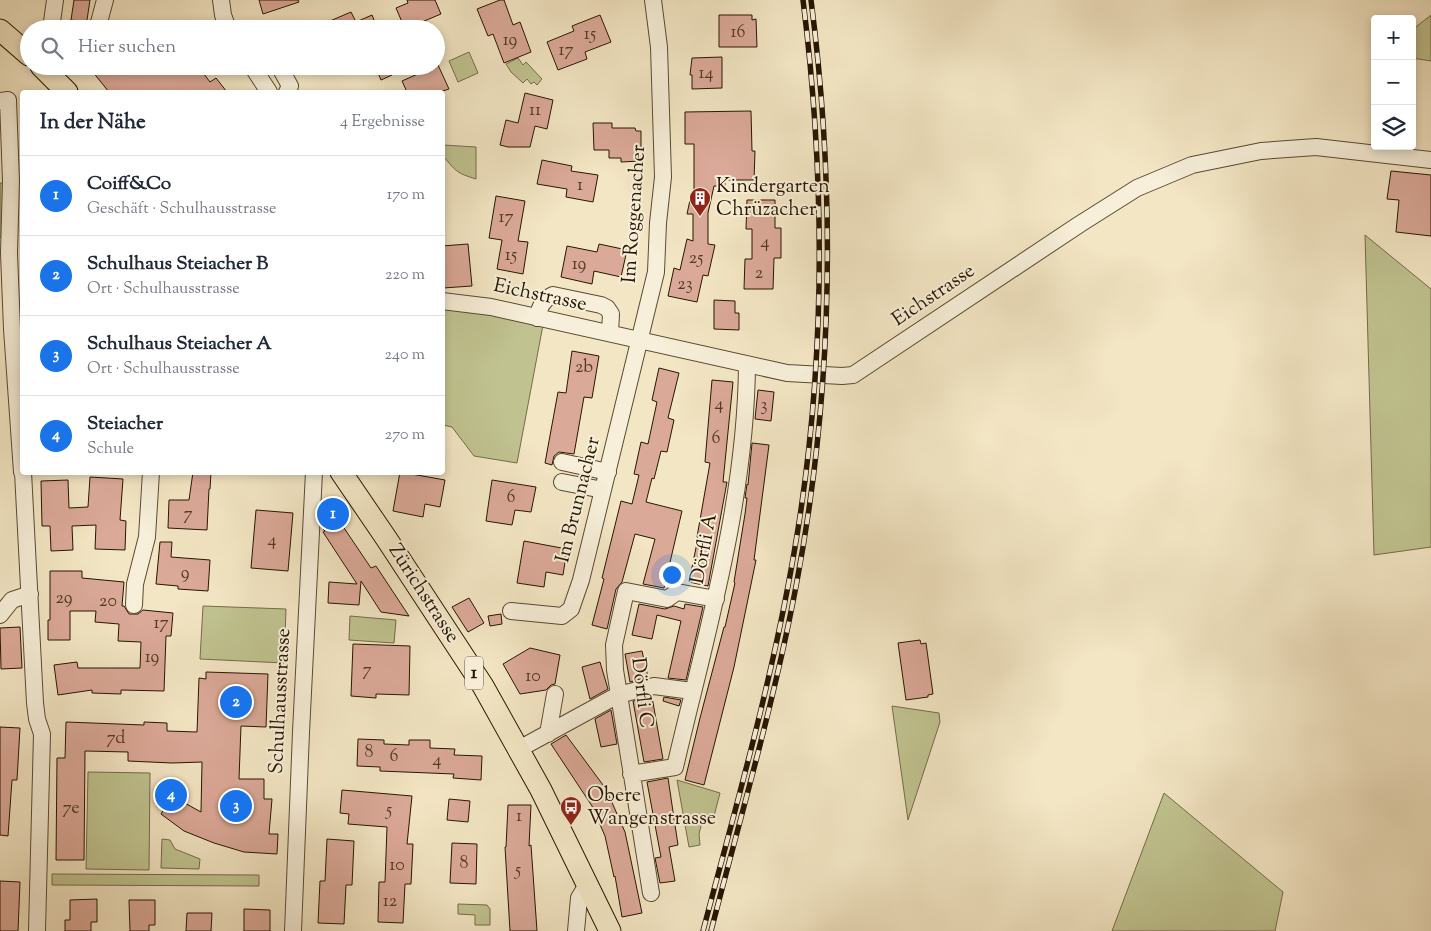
<!DOCTYPE html>
<html lang="de">
<meta charset="utf-8">
<style>
:root{--surface:#fff;--page:#f2f2f3;--text:#1f2937;--muted:#747a83;--line:#e0e1e3;--accent:#1a73e8}
body{margin:0;font-family:"Sorts Mill Goudy",serif;background:var(--page);color:var(--text)}
.controls{position:absolute;right:15px;top:15px;display:grid;overflow:hidden;border-radius:5px;box-shadow:0 2px 8px #0003}
.controls button{width:45px;height:45px;display:grid;place-items:center;padding:0;border:0;border-bottom:1px solid var(--line);background:var(--surface);color:var(--text);font:25px sans-serif}
.you{position:absolute;left:671px;top:574px;width:18px;height:18px;margin:-12px;border:4px solid #fff;border-radius:50%;background:#1a73e8;box-shadow:0 0 0 8px #1a73e833}
.badge{display:grid;place-items:center;width:32px;height:32px;border-radius:50%;background:var(--accent);color:#fff;font-size:16px;font-weight:700}
.pin{position:absolute;translate:-50% -50%;border:2px solid #fff;box-shadow:0 1px 5px #0006}
.list{margin:0;padding:0;list-style:none}
h2{display:flex;justify-content:space-between;align-items:center;height:65px;margin:0;padding:0 20px;font-size:21px}
h2 small{font-size:16px;font-weight:400;color:var(--muted)}
.list li{display:grid;grid-template-columns:32px 1fr auto;gap:15px;align-items:center;box-sizing:border-box;height:80px;padding:0 20px;border-top:1px solid var(--line)}
.list b{display:block;font-size:19px;white-space:nowrap}
.list p{margin:0;font-size:16px;white-space:nowrap;color:var(--muted)}
.list em{font-size:16px;font-style:normal;color:var(--muted)}
.icon{flex:none;width:28px;height:28px;fill:none;stroke:currentColor;stroke-width:2;stroke-linecap:round;stroke-linejoin:round}
.map{position:relative;flex:none;width:1431px;height:931px;overflow:hidden}
.search{position:absolute;background:var(--surface);box-shadow:0 2px 8px #0003;left:20px;top:20px;width:425px;height:55px;display:flex;align-items:center;gap:12px;box-sizing:border-box;padding:0 18px;border-radius:28px;color:var(--muted);font-size:19px}
.panel{position:absolute;background:var(--surface);box-shadow:0 2px 8px #0003;left:20px;top:90px;width:425px;height:385px;border-radius:5px}
.map>svg:first-child{display:block}
.green{fill:#c0c390;stroke:#746c48}
.building{fill:#dba998;stroke:#271601}
.lines{fill:none;stroke-linecap:round;stroke-linejoin:round}
.minor-casing{stroke:#5a4a32;stroke-width:18}
.major-casing{stroke:#271601;stroke-width:23}
.minor{stroke:#f7efd9;stroke-width:16}
.major{stroke:#f3e6c4;stroke-width:21}
.rail-casing{stroke:#271601;stroke-width:5.5}
.rail{stroke:#f7efd9;stroke-width:4;stroke-dasharray:11;stroke-linecap:butt}
.labels{text-anchor:middle;dominant-baseline:central;stroke-width:4;stroke-linejoin:round;paint-order:stroke}
.number-label{font-size:18px;fill:#543b27}
.shield{fill:#f7efd9;stroke:#655742;stroke-width:1}
.shield-label{font-size:19px;font-weight:bold;fill:#271601}
.poi-label{font-size:20px;fill:#271601;stroke:#f7efd9;text-anchor:start}
.street-label{font-size:20px;fill:#271601;stroke:#f7efd9}
</style>
<div class="map">
<svg width="1431" height="931" viewBox="0 0 1431 931">
<rect width="100%" height="100%" fill="#f3e6c4"/>
<filter id="stains"><feTurbulence type="fractalNoise" baseFrequency=".004" numOctaves="4"/><feColorMatrix values="0 0 0 0 .2 0 0 0 0 .09 0 0 0 0 .02 0 0 0 .5 -.17"/></filter>
<radialGradient id="worn" r=".72"><stop offset=".6" stop-color="#630" stop-opacity="0"/><stop offset="1" stop-color="#630" stop-opacity=".3"/></radialGradient>
<!-- green -->
<path class="green" d="M 1431,15 L 1431,61 L 1412,58 L 1412,30 Z
M 469,52 L 478,73 L 458,82 L 449,61 Z
M 518,58 L 523,65 L 526,62 L 542,79 L 537,85 L 534,82 L 531,84 L 527,79 L 523,83 L 511,72 L 506,64 Z
M 443,145 L 476,147 L 476,179 C 456,173 456,171 443,156 Z
M 0,183 L 3,183 L 3,236 L 0,238 Z
M 1365,235 L 1431,289 L 1431,547 L 1374,555 Z
M 442,308 L 465,309 L 543,325 L 517,463 L 474,456 L 452,427 L 443,425 Z
M 203,606 L 286,609 L 284,663 L 200,659 Z
M 350,616 L 396,620 L 394,643 L 349,640 Z
M 892,706 L 939,713 L 940,722 L 908,820 Z
M 88,772 L 150,773 L 149,870 L 86,869 Z
M 677,780 L 720,793 L 714,816 L 704,814 L 699,834 L 700,845 L 689,847 Z
M 1164,793 L 1283,892 L 1275,931 L 1112,931 Z
M 162,839 L 170,840 L 175,849 L 200,859 L 199,869 L 161,868 Z
M 52,874 L 259,875 L 259,886 L 52,885 Z
M 458,904 L 487,905 L 490,909 L 490,925 L 475,925 L 475,915 L 458,914 Z"/>
<!-- building -->
<path class="building" d="M 74,0 L 90,0 L 87,20 L 85,22 L 71,20 Z
M 259,0 L 298,0 L 299,2 L 263,14 Z
M 407,0 L 435,0 L 441,14 L 405,29 L 396,8 L 408,3 Z
M 500,0 L 504,0 L 513,25 L 520,22 L 531,52 L 504,63 L 493,34 L 488,36 L 477,9 Z
M 351,12 L 356,22 L 372,15 L 378,29 L 334,29 L 330,21 Z
M 600,15 L 611,42 L 585,52 L 587,59 L 558,70 L 547,42 L 574,31 L 572,26 Z
M 719,15 L 752,15 L 752,20 L 756,19 L 757,47 L 719,47 Z
M 722,57 L 722,88 L 692,89 L 692,75 L 690,75 L 692,58 Z
M 438,65 L 449,89 L 440,92 L 407,92 L 402,81 Z
M 98,66 L 198,66 L 210,82 L 216,78 L 227,92 L 109,92 L 92,71 Z
M 375,66 L 388,66 L 392,75 L 381,80 Z
M 525,93 L 553,100 L 547,129 L 535,126 L 530,147 L 508,147 L 500,145 L 506,120 L 518,123 Z
M 751,111 L 752,151 L 755,151 L 754,180 L 725,180 L 725,186 L 714,186 L 708,213 L 708,244 L 715,245 L 708,276 L 703,275 L 697,302 L 668,296 L 674,268 L 680,270 L 687,239 L 693,241 L 693,214 L 687,214 L 690,200 L 694,201 L 694,144 L 685,144 L 685,112 Z
M 593,123 L 612,123 L 612,128 L 635,128 L 636,131 L 641,131 L 641,161 L 621,162 L 621,158 L 609,158 L 609,150 L 594,150 Z
M 542,160 L 572,166 L 571,171 L 598,175 L 593,202 L 566,197 L 567,189 L 537,184 Z
M 1391,171 L 1431,175 L 1431,236 L 1396,232 L 1399,200 L 1387,199 Z
M 496,196 L 525,201 L 518,241 L 528,242 L 523,274 L 497,269 L 502,240 L 489,238 Z
M 747,200 L 775,200 L 775,228 L 781,228 L 781,258 L 774,258 L 773,289 L 744,289 L 745,259 L 752,259 L 752,229 L 746,229 Z
M 468,244 L 472,286 L 443,288 L 442,246 Z
M 599,244 L 627,250 L 621,277 L 594,271 L 592,284 L 561,277 L 567,246 L 597,252 Z
M 714,300 L 735,301 L 735,313 L 739,313 L 739,330 L 714,329 Z
M 572,351 L 599,356 L 592,398 L 584,397 L 574,454 L 559,452 L 554,456 L 552,465 L 545,463 L 558,392 L 566,393 Z
M 659,368 L 679,373 L 668,418 L 674,420 L 667,452 L 661,451 L 654,479 L 652,478 L 646,502 L 682,511 L 664,588 L 643,584 L 655,539 L 635,534 L 622,582 L 616,589 L 607,629 L 592,625 L 604,579 L 602,578 L 621,501 L 632,504 L 639,475 L 634,474 L 641,442 L 648,444 L 657,402 L 652,400 Z
M 712,380 L 733,382 L 723,482 L 727,482 L 708,586 L 689,582 L 698,538 L 697,537 L 710,463 L 705,462 Z
M 758,390 L 774,392 L 771,421 L 755,419 Z
M 752,443 L 769,445 L 754,560 L 756,560 L 734,667 L 704,785 L 685,780 L 700,718 L 724,627 L 725,627 L 735,583 L 734,582 L 745,514 L 747,498 L 745,498 L 747,484 L 748,485 Z
M 193,472 L 211,472 L 210,489 L 209,489 L 207,530 L 168,528 L 169,500 L 189,500 Z
M 400,472 L 445,480 L 440,507 L 425,504 L 423,517 L 393,511 Z
M 90,477 L 123,479 L 120,520 L 126,521 L 125,550 L 95,549 L 96,525 L 72,526 L 73,550 L 51,551 L 50,526 L 42,526 L 41,481 L 68,480 L 69,508 L 88,507 Z
M 492,480 L 536,487 L 531,512 L 515,510 L 512,525 L 486,521 Z
M 332,504 L 343,520 L 340,522 L 371,568 L 376,566 L 409,616 L 381,612 L 361,581 L 359,605 L 328,603 L 329,582 L 357,584 L 323,532 L 325,531 L 323,529 L 330,524 L 322,511 Z
M 256,510 L 293,513 L 288,571 L 251,568 Z
M 524,541 L 567,549 L 563,575 L 546,572 L 544,587 L 517,583 Z
M 160,542 L 172,542 L 171,557 L 210,560 L 208,591 L 178,589 L 178,586 L 156,584 Z
M 50,571 L 82,571 L 82,578 L 124,582 L 122,606 L 124,606 L 129,614 L 138,614 L 143,610 L 173,613 L 171,636 L 166,636 L 164,691 L 121,690 L 121,694 L 92,693 L 92,690 L 58,695 L 54,665 L 77,662 L 78,668 L 140,668 L 141,642 L 118,641 L 119,624 L 95,622 L 96,611 L 70,611 L 70,640 L 48,640 L 48,620 L 50,620 Z
M 469,598 L 484,623 L 468,632 L 452,607 Z
M 639,604 L 665,609 L 674,606 L 684,609 L 685,604 L 703,607 L 686,680 L 668,678 L 681,621 L 657,615 L 652,639 L 632,635 Z
M 501,614 L 502,624 L 490,626 L 488,616 Z
M 20,627 L 22,668 L 1,669 L 0,628 Z
M 920,640 L 921,644 L 926,643 L 933,694 L 928,695 L 928,697 L 906,700 L 898,643 Z
M 353,644 L 410,646 L 409,695 L 376,694 L 376,698 L 351,696 Z
M 530,648 L 560,655 L 555,684 L 551,685 L 546,690 L 520,694 L 503,664 Z
M 642,651 L 648,677 L 630,682 L 625,654 Z
M 600,662 L 608,689 L 590,699 L 582,667 Z
M 206,672 L 268,674 L 266,727 L 241,726 L 239,779 L 264,779 L 264,799 L 272,799 L 269,834 L 278,834 L 277,854 L 244,852 L 214,843 L 184,831 L 161,814 L 172,796 L 201,812 L 202,762 L 172,763 L 128,761 L 128,752 L 85,751 L 84,860 L 56,860 L 57,758 L 65,758 L 66,722 L 144,725 L 144,722 L 167,723 L 167,731 L 197,732 L 199,678 L 206,679 Z
M 652,697 L 663,759 L 644,762 L 633,701 Z
M 664,697 L 681,700 L 679,706 L 663,701 Z
M 611,710 L 617,744 L 601,747 L 595,719 Z
M 0,727 L 20,728 L 17,780 L 12,780 L 8,836 L 0,835 Z
M 566,735 L 606,789 L 625,832 L 642,913 L 622,917 L 615,876 L 614,877 L 605,836 L 592,806 L 551,744 Z
M 358,739 L 384,740 L 384,744 L 409,745 L 409,740 L 430,740 L 430,748 L 455,749 L 454,755 L 482,756 L 481,780 L 453,778 L 454,774 L 380,771 L 380,767 L 357,766 Z
M 668,778 L 678,845 L 669,847 L 675,881 L 660,883 L 655,858 L 661,857 L 647,782 Z
M 342,790 L 412,796 L 407,844 L 413,844 L 411,884 L 405,884 L 403,923 L 378,922 L 379,882 L 385,882 L 387,827 L 348,824 L 349,814 L 340,813 Z
M 449,799 L 470,801 L 468,822 L 447,820 Z
M 508,805 L 531,805 L 529,846 L 531,845 L 537,931 L 510,931 L 505,847 L 506,847 Z
M 327,839 L 354,841 L 352,885 L 346,885 L 344,924 L 318,923 L 320,881 L 325,881 Z
M 452,843 L 477,844 L 476,884 L 450,883 Z
M 0,881 L 20,882 L 18,931 L 0,931 Z
M 97,899 L 97,922 L 91,922 L 91,931 L 65,931 L 65,920 L 70,920 L 70,900 Z
M 129,900 L 155,900 L 155,925 L 149,925 L 149,931 L 130,931 Z
M 244,909 L 270,910 L 270,931 L 244,931 Z
M 187,913 L 212,913 L 211,931 L 186,931 Z"/>
<g class="lines">
<!-- minor casing -->
<g class="minor-casing">
<path id="minor" d="M 221,0 L 223,15 L 228,29
M 51,29 L 55,0
M 91,29 L 98,26 L 105,0
M 252,66 L 269,92
M 279,66 L 290,86 L 287,92
M 0,101 L 8,100 L 11,181 L 9,253 L 12,329 L 22,472
M 442,301 L 491,307 L 787,373 L 842,376 L 853,375 L 1080,224 L 1137,188 L 1192,165 L 1261,151 L 1316,147 L 1431,160
M 537,318 C 540,307 542,300 553,295 L 601,305 L 607,308 L 611,314 L 610,333
M 562,462 L 608,472
M 23,472 L 35,703 L 37,719 L 42,734 L 37,931
M 562,482 L 603,490
M 134,605 L 135,584 L 147,537 L 151,472
M 511,611 L 562,616 L 571,609 L 581,580 L 656,272 L 658,223 L 663,177 L 659,47 L 653,0
M 0,615 L 12,600 L 30,594
M 548,734 L 555,694
M 519,749 L 618,695 L 654,686 L 692,691
M 631,774 L 675,767 C 706,634 746,502 747,364
M 651,893 L 615,670 L 614,645 L 626,591 L 667,599 L 677,592 L 716,599
M 293,931 L 301,732 L 314,472
M 576,931 L 579,898 L 587,885"/>
</g>
<!-- major casing -->
<g class="major-casing">
<path id="major" d="M 0,30 L 29,55
M 41,66 L 67,92
M 341,472 L 386,538 L 483,686 L 541,790 L 610,931"/>
</g>
<!-- minor -->
<use href="#minor" class="minor"/>
<!-- major -->
<use href="#major" class="major"/>
<!-- rail casing -->
<g class="rail-casing">
<path id="rail" d="M 703,931 C 736,806 772,681 794,553 C 826,370 826,184 803,0
M 711,931 C 741,815 775,699 797,581 C 833,389 836,193 811,0"/>
</g>
<!-- rail -->
<use href="#rail" class="rail"/>
</g>
<!-- icons -->
<defs>
<g id="building-pin" transform="scale(1.125)"><path d="M0 17L-7.5 6A9.5 9.5 0 1 1 7.5 6Z" fill="#8f2418" stroke="#f7efd9"/><path d="M-4-6H4V6H1V3H-1V6H-4ZM-2.5-4.3h1.7v1.8h-1.7ZM.8-4.3h1.7v1.8H.8ZM-2.5-1h1.7V.8h-1.7ZM.8-1h1.7V.8H.8Z" fill="#fff"/></g>
<g id="bus-pin" transform="scale(1.125)"><path d="M0 17L-7.5 6A9.5 9.5 0 1 1 7.5 6Z" fill="#8f2418" stroke="#f7efd9"/><path d="M-5-6H5V4H4V6H2V4H-2V6H-4V4H-5ZM-3.5-4V0h7V-4ZM-3.5 1.2v1.5H-2V1.2ZM2 1.2v1.5H3.5V1.2Z" fill="#fff"/></g>
</defs>
<g fill-rule="evenodd">
<use href="#building-pin" x="700" y="198"/>
<use href="#bus-pin" x="571" y="807"/>
</g>
<g class="labels">
<!-- number labels -->
<g class="number-label">
<text x="738" y="33">16</text>
<text x="590" y="35">15</text>
<text x="510" y="41">19</text>
<text x="566" y="51">17</text>
<text x="706" y="74">14</text>
<text x="535" y="111">11</text>
<text x="580" y="186">1</text>
<text x="506" y="218">17</text>
<text x="765" y="243">4</text>
<text x="511" y="256">15</text>
<text x="696" y="259">25</text>
<text x="579" y="265">19</text>
<text x="759" y="274">2</text>
<text x="685" y="285">23</text>
<text x="584" y="368">2b</text>
<text x="719" y="405">4</text>
<text x="764" y="406">3</text>
<text x="716" y="439">6</text>
<text x="511" y="498">6</text>
<text x="188" y="515">7</text>
<text x="272" y="541">4</text>
<text x="185" y="574">9</text>
<text x="64" y="599">29</text>
<text x="108" y="602">20</text>
<text x="161" y="624">17</text>
<text x="152" y="658">19</text>
<text x="367" y="671">7</text>
<text x="533" y="677">10</text>
<text x="116" y="739">7d</text>
<text x="369" y="753">8</text>
<text x="394" y="757">6</text>
<text x="437" y="761">4</text>
<text x="71" y="809">7e</text>
<text x="389" y="811">5</text>
<text x="519" y="817">1</text>
<text x="464" y="864">8</text>
<text x="397" y="866">10</text>
<text x="518" y="871">5</text>
<text x="390" y="902">12</text>
</g>
<!-- shield labels -->
<rect class="shield" x="465" y="656.5" width="18" height="33" rx="4"/>
<g class="shield-label">
<text x="474" y="673">1</text>
</g>
<!-- poi labels -->
<g class="poi-label">
<text x="716" y="187">Kindergarten<tspan x="716" dy="23">Chrüzacher</tspan></text>
<text x="587" y="796">Obere<tspan x="587" dy="23">Wangenstrasse</tspan></text>
</g>
<!-- street labels -->
<g class="street-label">
<text transform="translate(635 214) rotate(-86)">Im Roggenacher</text>
<text transform="translate(540 296) rotate(12)">Eichstrasse</text>
<text transform="translate(934 296) rotate(-34)">Eichstrasse</text>
<text transform="translate(579 500) rotate(-76)">Im Brunnacher</text>
<text transform="translate(705 549) rotate(-79)">Dörfli A</text>
<text transform="translate(423 594) rotate(57)">Zürichstrasse</text>
<text transform="translate(641 693) rotate(83)">Dörfli C</text>
<text transform="translate(281 701) rotate(-87)">Schulhausstrasse</text>
</g>
</g>
<rect width="100%" height="100%" filter="url(#stains)"/>
<rect width="100%" height="100%" fill="url(#worn)"/>
</svg>
<div class="controls">
<button>+</button>
<button>−</button>
<button><svg class="icon" aria-label="layers" viewBox="0 0 24 24"><path d="M12 4l9 5-9 5-9-5zM3 14l9 5 9-5"/></svg></button>
</div>
<div class="you"></div>
<div class="pin badge" style="left:333px;top:514px">1</div>
<div class="pin badge" style="left:236px;top:702px">2</div>
<div class="pin badge" style="left:236px;top:806px">3</div>
<div class="pin badge" style="left:171px;top:795px">4</div>
<div class="search"><svg class="icon" aria-label="search" viewBox="0 0 24 24"><circle cx="10" cy="10" r="6"/><path d="M15 15l6 6"/></svg>Hier suchen</div>
<section class="panel">
<h2>In der Nähe<small>4 Ergebnisse</small></h2>
<ul class="list">
<li><span class="badge">1</span><div><b>Coiff&amp;Co</b><p>Geschäft · Schulhausstrasse</p></div><em>170 m</em></li>
<li><span class="badge">2</span><div><b>Schulhaus Steiacher B</b><p>Ort · Schulhausstrasse</p></div><em>220 m</em></li>
<li><span class="badge">3</span><div><b>Schulhaus Steiacher A</b><p>Ort · Schulhausstrasse</p></div><em>240 m</em></li>
<li><span class="badge">4</span><div><b>Steiacher</b><p>Schule</p></div><em>270 m</em></li>
</ul>
</section>
</div>
